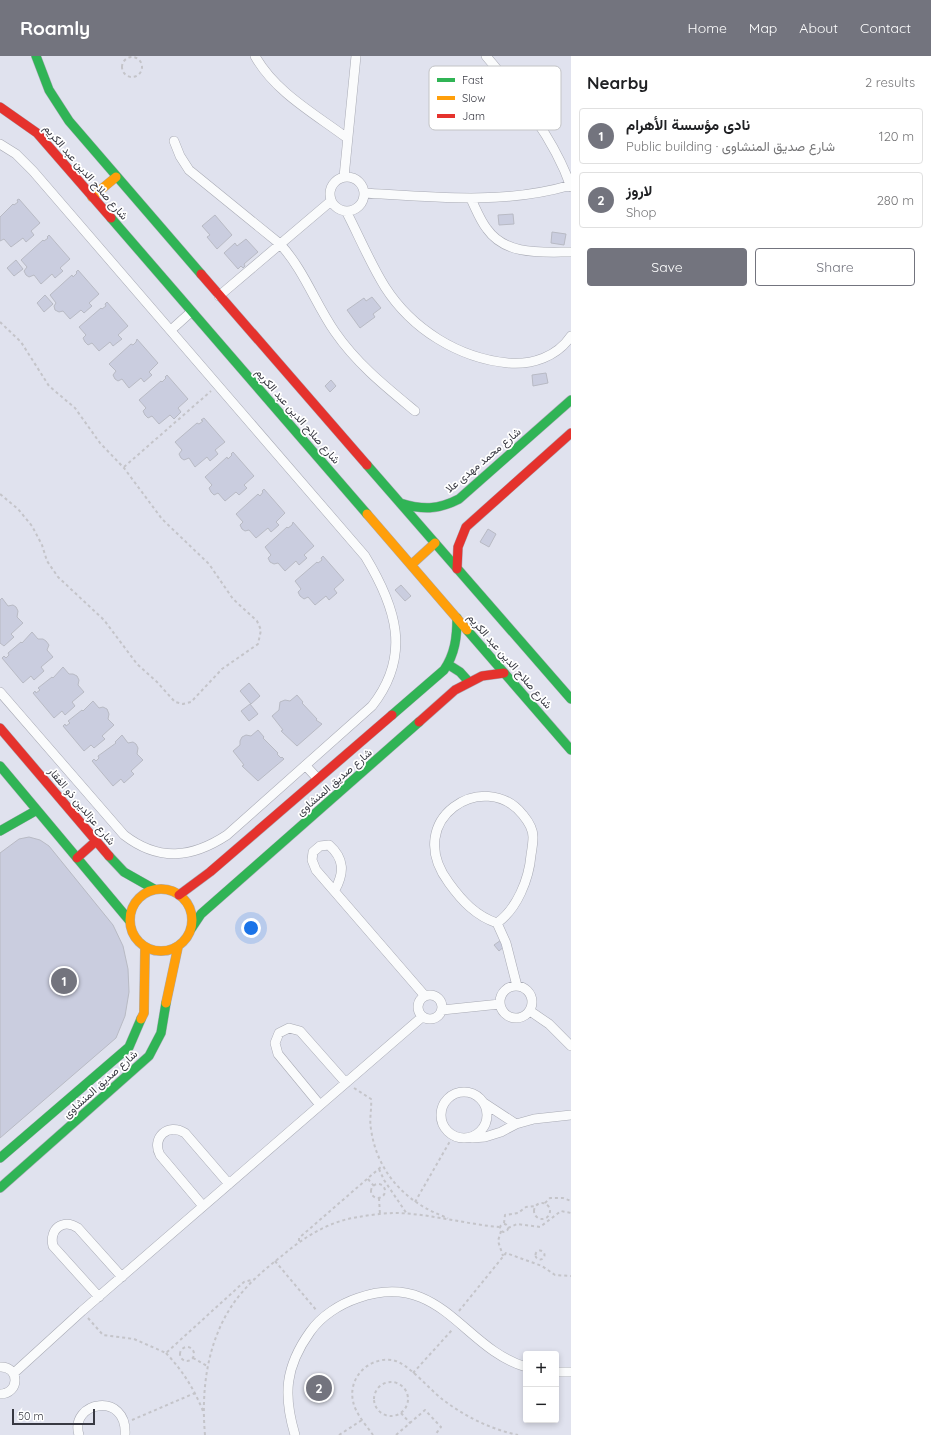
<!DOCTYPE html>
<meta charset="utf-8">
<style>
:root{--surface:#fff;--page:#f6f6f6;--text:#202124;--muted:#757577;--line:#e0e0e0;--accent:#73747e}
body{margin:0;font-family:Quicksand,Vazirmatn,sans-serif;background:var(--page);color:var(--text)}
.controls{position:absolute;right:12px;bottom:12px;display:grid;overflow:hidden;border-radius:4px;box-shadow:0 2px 6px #0003}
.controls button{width:36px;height:36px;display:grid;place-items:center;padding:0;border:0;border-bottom:1px solid var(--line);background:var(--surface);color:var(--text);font:20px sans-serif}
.scale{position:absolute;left:12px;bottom:10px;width:83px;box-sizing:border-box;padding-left:4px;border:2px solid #383942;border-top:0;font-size:11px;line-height:14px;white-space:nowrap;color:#383942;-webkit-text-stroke:3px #fff;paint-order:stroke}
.you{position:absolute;left:251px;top:872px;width:14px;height:14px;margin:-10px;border:3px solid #fff;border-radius:50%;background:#1a73e8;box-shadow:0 0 0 6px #1a73e833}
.badge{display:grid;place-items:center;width:26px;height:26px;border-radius:50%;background:var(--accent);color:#fff;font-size:13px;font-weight:700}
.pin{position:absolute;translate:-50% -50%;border:2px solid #fff;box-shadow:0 1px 4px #0006}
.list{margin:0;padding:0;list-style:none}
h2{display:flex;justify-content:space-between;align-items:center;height:52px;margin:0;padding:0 16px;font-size:17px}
h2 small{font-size:13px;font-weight:400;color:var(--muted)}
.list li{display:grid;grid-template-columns:26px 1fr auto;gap:12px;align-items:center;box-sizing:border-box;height:56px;margin:0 8px 8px;padding:0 8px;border:1px solid var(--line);border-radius:4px}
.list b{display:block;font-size:15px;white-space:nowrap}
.list p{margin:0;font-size:13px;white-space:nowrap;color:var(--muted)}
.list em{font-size:13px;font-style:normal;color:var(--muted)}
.actions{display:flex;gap:8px;padding:12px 16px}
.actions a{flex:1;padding:9px 0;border:1px solid var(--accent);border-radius:4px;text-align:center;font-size:14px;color:var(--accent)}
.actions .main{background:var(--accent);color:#fff}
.map{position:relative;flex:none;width:571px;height:1379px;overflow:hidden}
header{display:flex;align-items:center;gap:24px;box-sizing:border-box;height:56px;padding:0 20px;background:var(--accent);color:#fff}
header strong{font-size:19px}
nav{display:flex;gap:22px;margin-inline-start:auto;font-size:14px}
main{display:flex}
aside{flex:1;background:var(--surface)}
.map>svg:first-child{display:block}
.building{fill:#cacddf;stroke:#b8bac4}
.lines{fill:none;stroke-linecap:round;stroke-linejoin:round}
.street-casing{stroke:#a8aab4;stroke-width:10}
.fast-casing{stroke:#a8aab4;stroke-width:10}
.slow-casing{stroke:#a8aab4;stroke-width:10}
.jam-casing{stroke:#a8aab4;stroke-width:10}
.path{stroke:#c4c4c9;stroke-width:2;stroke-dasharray:3 3;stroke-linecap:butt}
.street{stroke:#fafbfc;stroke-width:9}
.fast{stroke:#30b455;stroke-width:9}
.slow{stroke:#ff9f0a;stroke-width:9}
.jam{stroke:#e5322d;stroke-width:9}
.labels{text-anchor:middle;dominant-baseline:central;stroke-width:3.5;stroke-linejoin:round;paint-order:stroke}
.street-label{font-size:11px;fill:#383942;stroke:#fff}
.key{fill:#fff;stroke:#c3c4c6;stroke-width:1}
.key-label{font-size:11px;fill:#383942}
</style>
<header>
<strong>Roamly</strong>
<nav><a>Home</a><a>Map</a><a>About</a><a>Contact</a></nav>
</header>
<main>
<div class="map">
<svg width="571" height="1379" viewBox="0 0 571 1379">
<rect width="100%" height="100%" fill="#e0e2ee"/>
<!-- building -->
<path class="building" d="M 19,143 L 40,167 L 31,175 L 34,179 L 26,186 L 23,182 L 11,191 L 4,183 L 0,185 L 0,161 L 13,148 L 14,149 L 18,146 L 17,144 Z
M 513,158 L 514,168 L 499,169 L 498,159 Z
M 215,159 L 232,179 L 217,193 L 207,181 L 210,179 L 202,170 Z
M 552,176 L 566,178 L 564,189 L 551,187 Z
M 49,179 L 70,203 L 60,212 L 63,215 L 55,222 L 52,218 L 41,228 L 34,219 L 29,221 L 26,219 L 24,215 L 27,211 L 21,204 L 43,184 L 44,185 L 48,182 L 47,181 Z
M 246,183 L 258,196 L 244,208 L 245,210 L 243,212 L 241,210 L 238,213 L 224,197 L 235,187 L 237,190 Z
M 16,204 L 23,213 L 14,220 L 7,212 Z
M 78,214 L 99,238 L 89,247 L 92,250 L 84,257 L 81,254 L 70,263 L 63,255 L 59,256 L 55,254 L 54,250 L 56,247 L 50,239 L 72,219 L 73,221 L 77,217 L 76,216 Z
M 45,239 L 53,248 L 44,256 L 37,247 Z
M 372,241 L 381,252 L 373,258 L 375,261 L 360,272 L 347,254 L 364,242 L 366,245 Z
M 107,246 L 128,270 L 118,279 L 122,283 L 113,290 L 110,286 L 99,295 L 92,287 L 88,289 L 85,286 L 83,282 L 86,279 L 79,271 L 101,252 L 102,253 L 106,250 L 105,248 Z
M 137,283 L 158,307 L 149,316 L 152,319 L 144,326 L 141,322 L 129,332 L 122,323 L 118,325 L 115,323 L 113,319 L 116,315 L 109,308 L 131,288 L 133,289 L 136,286 Z
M 546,317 L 548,327 L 533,330 L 532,319 Z
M 167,319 L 188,343 L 178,352 L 181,356 L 174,363 L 170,359 L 159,368 L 152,360 L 148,362 L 145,359 L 143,355 L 146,352 L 139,344 L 161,325 L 162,326 L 166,322 L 165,321 Z
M 331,324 L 336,330 L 330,336 L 325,330 Z
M 204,362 L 225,386 L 215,394 L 218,398 L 210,405 L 207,401 L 195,411 L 189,402 L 184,404 L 181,402 L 179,398 L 182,394 L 175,386 L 197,367 L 199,368 L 203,365 L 201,364 Z
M 233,396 L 254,420 L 244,429 L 247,432 L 239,439 L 236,436 L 225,445 L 218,437 L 214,439 L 211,436 L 209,432 L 212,429 L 205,421 L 227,401 L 228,403 L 232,399 L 231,398 Z
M 264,433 L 285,457 L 276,466 L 279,469 L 271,476 L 268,472 L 256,482 L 249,474 L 245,475 L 242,473 L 240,469 L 243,466 L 236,458 L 258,438 L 260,440 L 263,436 L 262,435 Z
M 293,466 L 314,490 L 304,499 L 307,502 L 299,509 L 296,505 L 285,515 L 278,507 L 274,508 L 270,506 L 268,502 L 271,499 L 265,491 L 287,471 L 288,472 L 292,469 Z
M 488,473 L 496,478 L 489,491 L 480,486 Z
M 323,500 L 344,524 L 334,533 L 337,537 L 329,544 L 326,540 L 315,549 L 308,541 L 304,543 L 300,540 L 298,536 L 301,533 L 295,525 L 317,506 L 318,507 L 322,504 L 321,502 Z
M 401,529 L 411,540 L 405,545 L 395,534 Z
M 2,542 L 8,550 L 13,549 L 16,551 L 18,555 L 17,561 L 23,567 L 11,578 L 14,581 L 4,590 L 0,587 L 0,544 Z
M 32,576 L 38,583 L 43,583 L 46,585 L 49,589 L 47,594 L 53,601 L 41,611 L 44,615 L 34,624 L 31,620 L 23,627 L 2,602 L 4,600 L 6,602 L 9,599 L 8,597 L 21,586 L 22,587 Z
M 63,611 L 69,618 L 73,618 L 77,620 L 79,624 L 78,629 L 84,636 L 72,646 L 75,650 L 65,659 L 62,655 L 54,662 L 33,637 L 35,635 L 36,637 L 40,634 L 38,632 L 52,621 L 53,622 Z
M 249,627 L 260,640 L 251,648 L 240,635 Z
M 297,639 L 303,646 L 302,647 L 317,663 L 316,664 L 322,668 L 297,690 L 281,675 L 283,674 L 272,660 L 279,654 L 280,646 L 285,644 L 290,645 Z
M 93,645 L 99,652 L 103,651 L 107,653 L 109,658 L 108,663 L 114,669 L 102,680 L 105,683 L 94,692 L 91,689 L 84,695 L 63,670 L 65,668 L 66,670 L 70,667 L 68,665 L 82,654 L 83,655 Z
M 250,648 L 258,658 L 249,665 L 241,655 Z
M 258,674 L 264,681 L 263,682 L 278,697 L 277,698 L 281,702 L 282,701 L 284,703 L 258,725 L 242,710 L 244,709 L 233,695 L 240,689 L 240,685 L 242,681 L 246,679 L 251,680 Z
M 122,679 L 128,687 L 133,686 L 136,688 L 138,692 L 137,698 L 143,704 L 131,715 L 134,718 L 124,727 L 121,723 L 113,730 L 92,705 L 94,703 L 96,705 L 99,702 L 98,700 L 116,687 L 115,686 Z
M 29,781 L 40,784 L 49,790 L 113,869 L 123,890 L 128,913 L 129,936 L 125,960 L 116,982 L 0,1082 L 0,797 L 19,783 Z
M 501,884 L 506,889 L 499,895 L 494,889 Z"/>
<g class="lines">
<!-- street casing -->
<g class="street-casing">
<path id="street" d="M 255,0 C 275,36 315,58 347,82
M 486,0 C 519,39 554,82 571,131
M 174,85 L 180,100 L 189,114 L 280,188 C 304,214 315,247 335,276 C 357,308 386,331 415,355
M 0,88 L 16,98 L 33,115 L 365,500 C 396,551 412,599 372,650 L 227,779 C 192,802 159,806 124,779 L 0,636
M 344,121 L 356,0
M330 138a17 17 0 1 1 34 0a17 17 0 1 1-34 0Z
M 364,137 C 433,141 504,149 571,129
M 471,143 C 476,153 480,164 487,173 C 506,200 542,196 571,196
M 346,155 C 359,180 370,207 385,231 C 412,273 458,302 508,307 C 532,309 557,301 571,280
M 219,240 L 331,145
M 171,274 L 191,256
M 306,710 L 318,723
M 335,834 C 344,817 345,803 329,789 L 320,790 L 313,796 L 312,804 L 316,814 L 425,940
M 497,867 C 517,853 529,823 531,799 C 532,793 533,787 533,781 C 533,773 528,765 523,759 C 485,711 401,763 449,827 C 462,845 476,860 497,867 L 506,887 L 517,930
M500 946a16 16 0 1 1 32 0a16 16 0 1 1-32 0Z
M418 951a12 12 0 1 1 24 0a12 12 0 1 1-24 0Z
M 442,954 L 500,948
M 530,955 L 549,968 L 571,990
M441 1059a23 23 0 1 1 46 0a23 23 0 1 1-46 0Z
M 484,1047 L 516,1068
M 320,1049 L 278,998 L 275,987 L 279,977 L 289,972 L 300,975 L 346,1027
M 472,1082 L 485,1081 L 501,1076 L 516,1068 L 534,1063 L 571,1059
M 203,1150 L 160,1099 C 151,1082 168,1066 185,1077 L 229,1128
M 99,1241 L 53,1190 C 49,1173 63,1162 78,1172 L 122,1221
M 0,1311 C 20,1310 20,1338 0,1338
M 556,1316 L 571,1316
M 14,1317 L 82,1255 L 422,961
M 79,1379 C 69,1345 128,1335 125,1379
M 295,1379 C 283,1339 285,1311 310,1276 C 321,1260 340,1248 358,1242 C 441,1213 462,1292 526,1311"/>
</g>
<!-- fast casing -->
<g class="fast-casing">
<path id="fast" d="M 36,0 L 49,34 L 69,65 L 201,218
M 111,162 L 367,458
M 367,409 L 571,643
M 400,447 C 422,454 438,454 459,443 L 571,344
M 467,574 L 571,694
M 449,609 L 460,616 L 469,626
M 392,659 L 444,614 C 455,598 457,581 457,562
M 0,710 L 129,864
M 0,775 L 37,754
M 109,800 L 124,816 L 154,833
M 191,873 L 201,858 L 419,666
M 0,1102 L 129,991 L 141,963
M 0,1132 L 149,1000 L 161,977 L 166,947"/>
</g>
<!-- slow casing -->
<g class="slow-casing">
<path id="slow" d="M 92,141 L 116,121
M 367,458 L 467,574
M 411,509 L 435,487
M130 864a31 31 0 1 1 62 0a31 31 0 1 1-62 0Z
M 166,947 L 178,891
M 141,963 L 144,957 L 145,892"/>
</g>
<!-- jam casing -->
<g class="jam-casing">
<path id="jam" d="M 0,51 L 37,77 L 111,162
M 201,218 L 367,409
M 457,513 L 458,491 L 466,471 L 571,377
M 419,666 L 455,634 L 482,620 L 504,617
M 0,672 L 109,800
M 77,802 L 96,785
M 179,839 L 210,816 L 392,659"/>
</g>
<!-- path -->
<path class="path" d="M122 11a10 10 0 1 1 20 0a10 10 0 1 1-20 0Z
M 0,266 L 21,286 L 49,330 L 75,352 L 100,387 L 124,412 L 162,463 L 209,508 L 233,543 L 257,565 L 261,574 L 258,588 L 222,613 L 191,646 L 183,648 L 175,646 L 157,626 L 137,608 L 104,564 L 58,521 L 47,505 L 42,489 L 32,470 L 18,453 L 0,438
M 124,411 L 211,335
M 354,1032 L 371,1043 C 372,1053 369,1063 371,1073 C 377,1117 407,1148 448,1162
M 379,1113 L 384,1124 L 407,1158
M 368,1123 L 374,1130
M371 1135a7 7 0 1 1 14 0a7 7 0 1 1-14 0Z
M 379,1142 L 380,1159
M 415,1146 L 453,1080
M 545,1147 L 550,1142 L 563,1142 L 571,1145
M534 1155a8 8 0 1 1 16 0a8 8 0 1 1-16 0Z
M 504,1167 L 505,1159 L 518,1157 L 526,1151 L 535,1150
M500 1172a4 4 0 1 1 8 0a4 4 0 1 1-8 0Z
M 508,1172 L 517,1168 L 540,1171 L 561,1155 L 571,1157
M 501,1175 L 498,1185 L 503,1200
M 299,1185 L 299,1182 L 382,1110
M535.5 1199a4.5 4.5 0 1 1 9 0a4.5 4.5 0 1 1-9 0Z
M 275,1205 L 317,1255
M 459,1255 L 506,1197 L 542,1210 L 555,1219 L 571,1220
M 88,1262 L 103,1279 L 134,1283 L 166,1297 L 244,1226 L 255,1223
M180 1298a7 7 0 1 1 14 0a7 7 0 1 1-14 0Z
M 166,1297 C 183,1315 194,1333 203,1355
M 193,1302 L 207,1310
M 413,1317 L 452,1274
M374 1343a17 17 0 1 1 34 0a17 17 0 1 1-34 0Z
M 401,1357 L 410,1367
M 132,1364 L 195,1337
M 205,1379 C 201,1334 207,1286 233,1248 C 246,1229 265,1213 283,1199 C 304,1181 330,1165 358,1161 C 370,1159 384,1157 397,1157 C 431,1158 465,1168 499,1171
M 339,1379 L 362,1364
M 373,1379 C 366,1369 355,1357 353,1345 C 348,1322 368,1301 392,1304 C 407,1306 428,1332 442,1343 C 464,1360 490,1373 518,1379
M 396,1379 L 425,1354 L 441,1371 L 435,1379"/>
<!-- street -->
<use href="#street" class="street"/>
<!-- fast -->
<use href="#fast" class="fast"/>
<!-- slow -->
<use href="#slow" class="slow"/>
<!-- jam -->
<use href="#jam" class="jam"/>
</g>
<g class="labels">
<!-- street labels -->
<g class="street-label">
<text transform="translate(86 116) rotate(49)">شارع صلاح الدين عبد الكريم</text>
<text transform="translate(298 360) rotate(49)">شارع صلاح الدين عبد الكريم</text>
<text transform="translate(483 404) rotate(-40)">شارع محمد مهدى علا</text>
<text transform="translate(510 605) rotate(49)">شارع صلاح الدين عبد الكريم</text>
<text transform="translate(334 726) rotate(-41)">شارع صديق المنشاوى</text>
<text transform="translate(82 750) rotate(50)">شارع عزالدين ذو الفقار</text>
<text transform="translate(100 1028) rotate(-42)">شارع صديق المنشاوى</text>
</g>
</g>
<!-- legend -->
<rect x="429" y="10" width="132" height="64" rx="6" class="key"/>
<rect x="437" y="22" width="18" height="4" fill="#30b455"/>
<rect x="437" y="40" width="18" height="4" fill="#ff9f0a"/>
<rect x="437" y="58" width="18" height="4" fill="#e5322d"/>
<g class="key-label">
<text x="462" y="28">Fast</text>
<text x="462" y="46">Slow</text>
<text x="462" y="64">Jam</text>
</g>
</svg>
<div class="controls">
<button>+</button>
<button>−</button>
</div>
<div class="scale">50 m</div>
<div class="you"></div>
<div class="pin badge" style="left:64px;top:925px">1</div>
<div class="pin badge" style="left:319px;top:1332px">2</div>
</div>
<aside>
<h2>Nearby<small>2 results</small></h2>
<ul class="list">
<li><span class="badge">1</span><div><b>نادى مؤسسة الأهرام</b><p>Public building · شارع صديق المنشاوى</p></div><em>120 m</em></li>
<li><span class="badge">2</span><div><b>لاروز</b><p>Shop</p></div><em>280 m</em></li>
</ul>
<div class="actions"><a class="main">Save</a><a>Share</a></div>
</aside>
</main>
